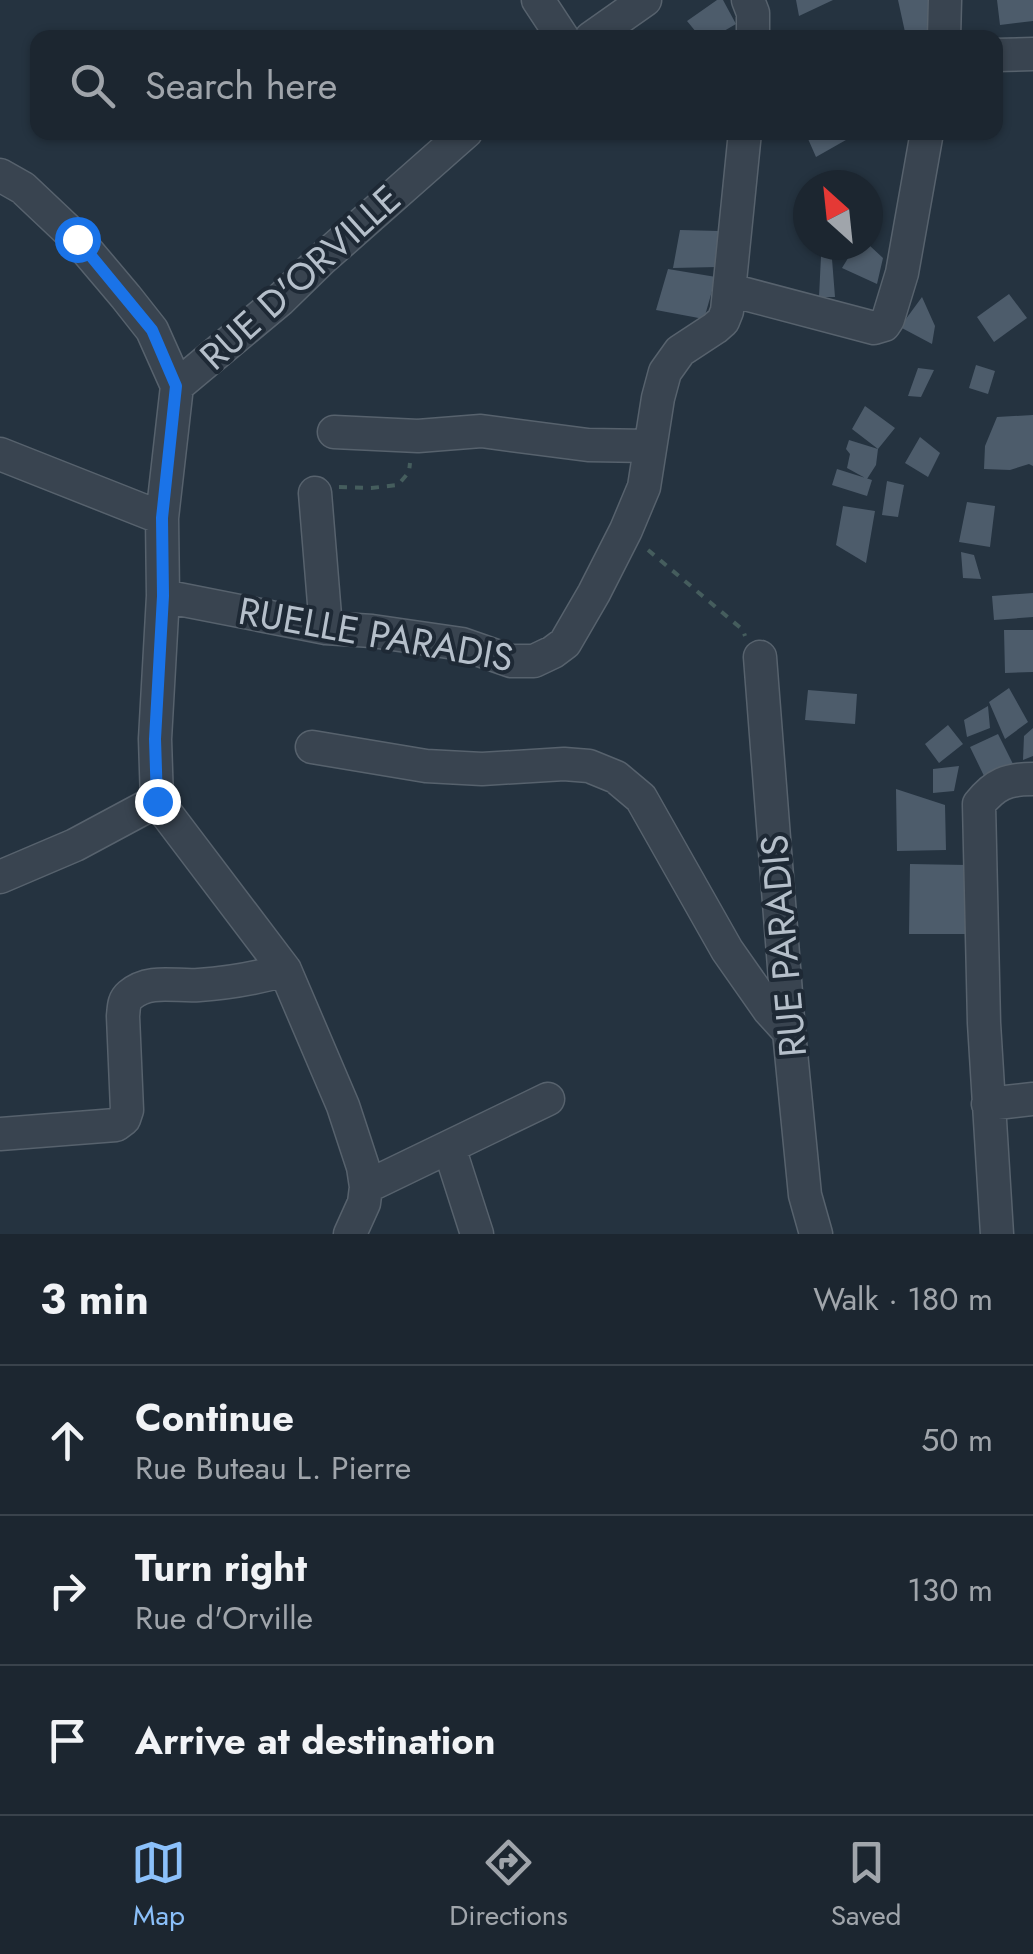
<!DOCTYPE html>
<meta charset="utf-8">
<style>
:root{--surface:#1c2630;--page:#252e38;--text:#f1f3f6;--muted:#a0a5ab;--line:#3a434c;--accent:#8bc0fa}
body{margin:0;font-family:Jost,sans-serif;background:var(--page);color:var(--text)}
.compass{position:absolute;left:793px;top:170px;width:90px;height:90px;border-radius:50%;background:var(--surface);box-shadow:0 2px 8px #0004;rotate:333deg}
.stop{position:absolute;width:30px;height:30px;margin:-22px;border:8px solid #1a73e8;border-radius:50%;background:#fff}
.stop.end{background:#1a73e8;border-color:#fff;box-shadow:0 2px 10px #0008}
.list{margin:0;padding:0;list-style:none}
h2{display:flex;justify-content:space-between;align-items:center;height:130px;margin:0;padding:0 40px;font-size:42px}
h2 small{font-size:32px;font-weight:400;color:var(--muted)}
.list li{display:grid;grid-template-columns:65px 1fr auto;gap:30px;align-items:center;box-sizing:border-box;height:150px;padding:0 40px;border-top:2px solid var(--line)}
.list b{display:block;font-size:38px;white-space:nowrap}
.list p{margin:0;font-size:32px;white-space:nowrap;color:var(--muted)}
.list em{font-size:32px;font-style:normal;color:var(--muted)}
.icon{flex:none;width:55px;height:55px;fill:none;stroke:currentColor;stroke-width:2;stroke-linecap:round;stroke-linejoin:round}
.map{position:relative;flex:none;width:1033px;height:1234px;overflow:hidden}
.search{position:absolute;background:var(--surface);box-shadow:0 2px 8px #0004;left:30px;right:30px;top:30px;height:110px;display:flex;align-items:center;gap:25px;box-sizing:border-box;padding:0 35px;border-radius:20px;color:var(--muted);font-size:38px}
.sheet{height:580px;background:var(--surface)}
nav{display:flex;justify-content:space-around;align-items:center;box-sizing:border-box;height:140px;border-top:2px solid var(--line);background:var(--surface);font-size:28px;color:var(--muted)}
nav a{display:grid;justify-items:center;gap:5px}
nav .on{color:var(--accent)}
.map>svg:first-child{display:block}
.building{fill:#4d5c6b}
.lines{fill:none;stroke-linecap:round;stroke-linejoin:round}
.minor-casing{stroke:#57626d;stroke-width:35}
.path{stroke:#455d5d;stroke-width:4;stroke-dasharray:8 8;stroke-linecap:butt}
.minor{stroke:#394450;stroke-width:32}
.route{stroke:#1a73e8;stroke-width:12}
.labels{text-anchor:middle;dominant-baseline:central;stroke-width:8;stroke-linejoin:round;paint-order:stroke}
.street-label{font-size:38px;fill:#b5bfca;stroke:#1e2935}
</style>
<div class="map">
<svg width="1033" height="1234" viewBox="0 0 1033 1234">
<rect width="100%" height="100%" fill="#253340"/>
<!-- building -->
<path class="building" d="M 717,0 L 723,0 L 736,24 L 712,38 L 701,38 L 687,21 Z
M 796,0 L 833,0 L 799,16 Z
M 898,0 L 928,0 L 931,33 L 905,32 Z
M 997,0 L 1033,0 L 1033,21 L 1000,25 Z
M 805,132 L 860,132 L 816,157 Z
M 680,230 L 719,231 L 717,267 L 673,268 Z
M 856,245 L 869,245 L 883,258 L 877,284 L 842,268 Z
M 821,256 L 832,259 L 835,297 L 819,297 Z
M 668,269 L 716,277 L 704,319 L 656,310 Z
M 1009,294 L 1027,318 L 994,342 L 977,317 Z
M 922,297 L 935,326 L 932,344 L 900,327 Z
M 976,365 L 995,371 L 988,394 L 969,388 Z
M 918,368 L 934,370 L 921,397 L 908,396 Z
M 865,406 L 895,428 L 878,449 L 852,429 Z
M 1033,415 L 1033,466 L 1029,464 L 1010,470 L 984,469 L 985,446 L 997,417 Z
M 920,437 L 940,453 L 928,477 L 905,463 Z
M 849,440 L 878,449 L 876,465 L 867,479 L 847,468 L 850,454 L 846,449 Z
M 837,469 L 872,480 L 867,496 L 832,485 Z
M 887,481 L 904,485 L 898,517 L 882,515 Z
M 967,502 L 995,506 L 990,547 L 959,542 Z
M 843,506 L 875,511 L 866,563 L 836,545 Z
M 961,552 L 974,555 L 981,579 L 963,578 Z
M 1033,593 L 1033,617 L 994,620 L 992,596 Z
M 1004,630 L 1033,630 L 1033,672 L 1005,673 Z
M 1009,688 L 1028,722 L 1005,739 L 989,702 Z
M 808,690 L 857,694 L 855,724 L 805,720 Z
M 988,706 L 990,728 L 967,737 L 964,720 Z
M 948,725 L 963,744 L 939,763 L 925,744 Z
M 1033,728 L 1033,756 L 1023,760 L 1024,736 Z
M 998,734 L 1013,764 L 985,778 L 970,747 Z
M 959,766 L 954,791 L 933,793 L 933,769 Z
M 896,789 L 945,805 L 946,850 L 897,851 Z
M 910,864 L 967,865 L 966,934 L 909,934 Z"/>
<g class="lines">
<!-- minor casing -->
<g class="minor-casing">
<path id="minor" d="M 538,0 L 563,38
M 748,0 L 753,13 L 753,38
M 591,38 L 645,0
M 944,38 L 945,0
M 996,55 L 1033,54
M 0,175 L 23,188 L 77,239 L 126,297 L 152,330 L 177,386
M 730,290 L 874,328 L 884,325 L 888,319 L 902,273 L 927,132
M 334,432 L 418,436 L 481,431 L 588,445 L 650,446
M 0,454 L 162,518
M 315,493 L 326,628
M 163,596 L 326,628 L 372,631 L 462,644 L 511,661 L 534,661 L 553,652 L 565,643 L 594,593 L 626,530 L 644,487 L 658,398 L 665,372 L 680,351 L 715,328 L 723,321 L 727,311 L 745,132
M 760,657 L 789,1032 L 805,1195 L 816,1234
M 312,747 L 426,766 L 482,769 L 564,764 L 589,766 L 616,777 L 641,798 L 727,950 L 769,1010 L 789,1032
M 157,801 L 155,739 L 163,596 L 162,518 L 177,386 L 280,300 L 321,260 L 466,132
M 157,801 L 285,970 L 343,1106 L 363,1167 L 366,1187 L 364,1203 L 350,1234
M 0,877 L 75,845 L 157,801
M 988,1104 L 1033,1099
M 0,1134 L 116,1125 L 124,1119 L 127,1110 L 123,1016 C 124,1008 123,1001 130,995 C 150,978 177,987 199,985 C 229,983 257,978 285,970
M 449,1147 L 477,1234
M 366,1187 L 548,1099
M 997,1234 L 984,1023 L 979,804 C 995,784 1007,779 1033,779"/>
</g>
<!-- path -->
<path class="path" d="M 339,487 L 371,488 L 398,485 L 409,472 L 410,463
M 648,550 L 743,630 L 745,636"/>
<!-- minor -->
<use href="#minor" class="minor"/>
</g>
<g class="lines">
<!-- route -->
<path class="route" d="M 77,239 L 152,330 L 176,386 L 162,518 L 163,596 L 155,739 L 157,801"/>
</g>
<g class="labels">
<!-- street labels -->
<g class="street-label">
<text transform="translate(300 277) rotate(-42)">RUE D'ORVILLE</text>
<text transform="translate(376 634) rotate(10)">RUELLE PARADIS</text>
<text transform="translate(783 946) rotate(-95)">RUE PARADIS</text>
</g>
</g>
</svg>
<svg class="compass" viewBox="-18 -18 36 36"><path d="M0-13l5 13h-10z" fill="#e53935"/><path d="M0 13l5-13h-10z" fill="#a0a5ab"/></svg>
<div class="stop" style="left:77px;top:239px"></div>
<div class="stop end" style="left:157px;top:801px"></div>
<div class="search"><svg class="icon" aria-label="search" viewBox="0 0 24 24"><circle cx="10" cy="10" r="6"/><path d="M15 15l6 6"/></svg>Search here</div>
</div>
<section class="sheet">
<h2>3 min<small>Walk · 180 m</small></h2>
<ul class="list">
<li><svg class="icon" aria-label="ahead" viewBox="0 0 24 24"><path d="M12 20V5M6 11l6-6 6 6"/></svg><div><b>Continue</b><p>Rue Buteau L. Pierre</p></div><em>50 m</em></li>
<li><svg class="icon" aria-label="right" viewBox="0 0 24 24"><path d="M7 20v-9h11M14 6l5 5-5 5"/></svg><div><b>Turn right</b><p>Rue d'Orville</p></div><em>130 m</em></li>
<li><svg class="icon" aria-label="arrive" viewBox="0 0 24 24"><path d="M6 21V4h12l-3 4 3 4H6"/></svg><div><b>Arrive at destination</b></div></li>
</ul>
</section>
<nav>
<a class="on"><svg class="icon" aria-label="map" viewBox="0 0 24 24"><path d="M3 6l6-2 6 2 6-2v14l-6 2-6-2-6 2zM9 4v14M15 6v14"/></svg>Map</a>
<a><svg class="icon" aria-label="directions" viewBox="0 0 24 24"><path d="M12 3l9 9-9 9-9-9zM9 14v-3h6M13 9l2 2-2 2"/></svg>Directions</a>
<a><svg class="icon" aria-label="saved" viewBox="0 0 24 24"><path d="M7 4h10v16l-5-4-5 4z"/></svg>Saved</a>
</nav>
